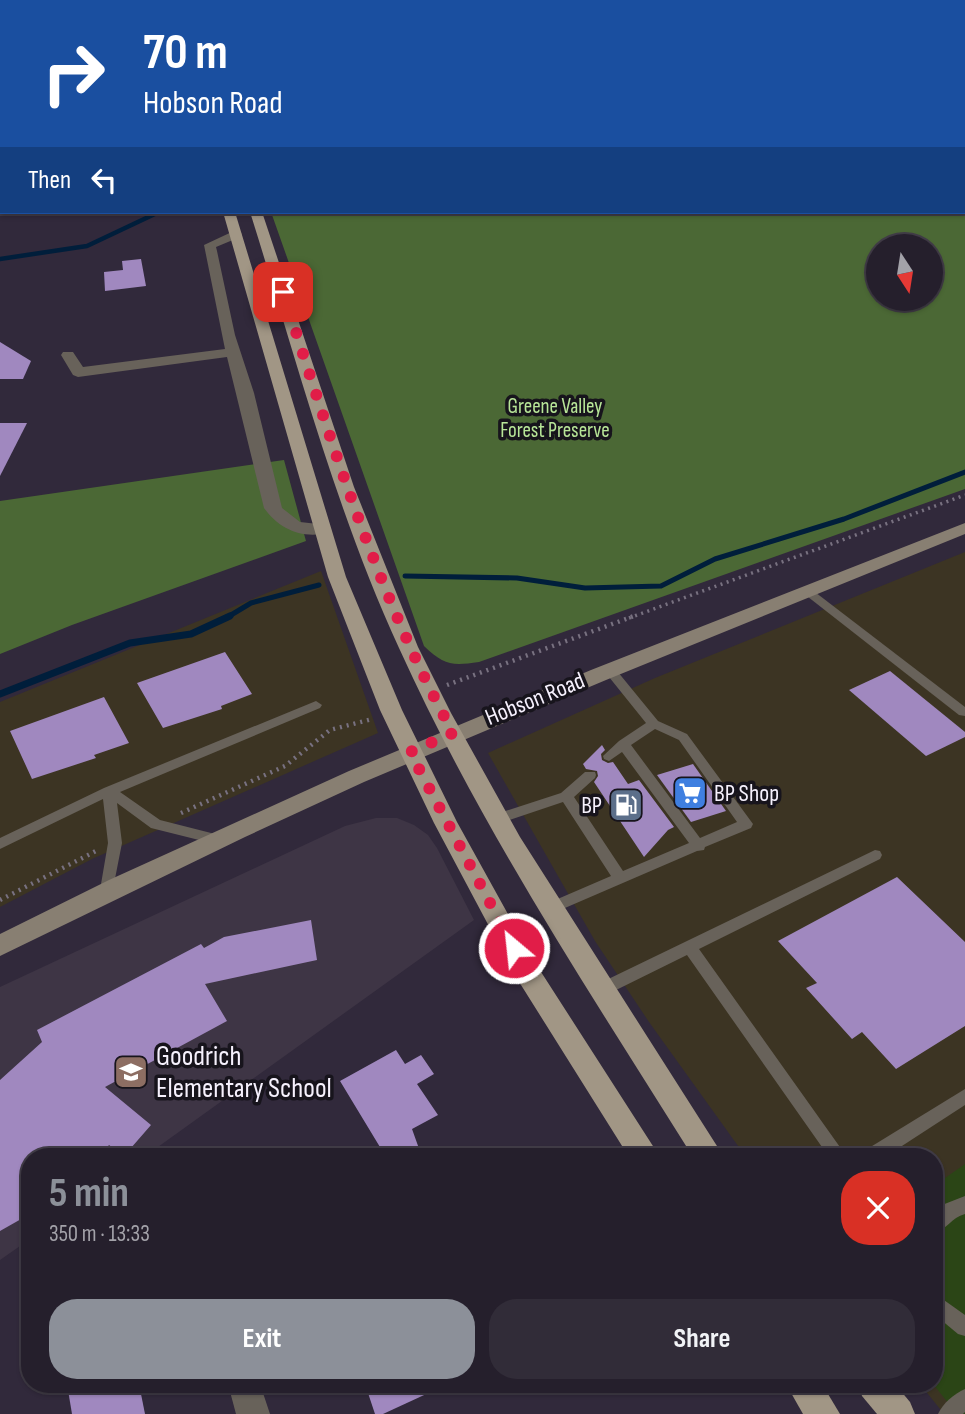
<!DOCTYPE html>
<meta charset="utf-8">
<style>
body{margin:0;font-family:"Sofia Sans Condensed",sans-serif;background:#312c38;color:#f1f3f6;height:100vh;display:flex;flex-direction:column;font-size:26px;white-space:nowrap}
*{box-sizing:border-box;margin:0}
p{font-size:23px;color:#a3a2a9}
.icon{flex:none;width:38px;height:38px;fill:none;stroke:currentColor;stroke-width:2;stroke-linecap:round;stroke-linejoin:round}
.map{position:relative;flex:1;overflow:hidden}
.side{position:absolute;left:21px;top:1148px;width:922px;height:245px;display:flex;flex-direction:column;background:#251f2c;border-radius:28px;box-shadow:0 2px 5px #0004,0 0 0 2px #423d48}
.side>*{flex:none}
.hud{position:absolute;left:0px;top:0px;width:966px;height:214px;box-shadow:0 2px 5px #0004,0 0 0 2px #423d48;background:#1a4fa0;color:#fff;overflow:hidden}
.needle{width:46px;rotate:168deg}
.fabs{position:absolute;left:866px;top:234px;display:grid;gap:14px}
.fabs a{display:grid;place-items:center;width:77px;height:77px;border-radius:50%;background:#251f2c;box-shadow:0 2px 5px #0004,0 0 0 2px #423d48;font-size:35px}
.pin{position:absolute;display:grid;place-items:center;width:60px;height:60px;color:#fff;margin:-30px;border-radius:14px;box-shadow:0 4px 10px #0006}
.me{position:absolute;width:77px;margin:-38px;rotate:332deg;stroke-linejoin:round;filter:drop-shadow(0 0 5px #0008)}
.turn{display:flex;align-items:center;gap:24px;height:147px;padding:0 28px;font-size:32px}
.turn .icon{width:91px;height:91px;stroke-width:2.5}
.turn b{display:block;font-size:49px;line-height:60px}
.then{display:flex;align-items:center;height:66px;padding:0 28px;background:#0003;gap:14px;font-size:26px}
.round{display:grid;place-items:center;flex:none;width:74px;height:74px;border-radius:28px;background:#312c38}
.head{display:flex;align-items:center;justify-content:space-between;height:119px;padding:0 28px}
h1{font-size:42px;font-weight:700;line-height:52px;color:#8c9099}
.cta{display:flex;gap:14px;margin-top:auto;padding:14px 28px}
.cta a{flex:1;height:80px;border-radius:28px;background:#8c9099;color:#fff;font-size:28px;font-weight:700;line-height:80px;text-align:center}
.cta a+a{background:#312c38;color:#f1f3f6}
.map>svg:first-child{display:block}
.commercial{fill:#3c3423}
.education{fill:#3e3545}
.green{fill:#2b4516}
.forest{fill:#4b6835;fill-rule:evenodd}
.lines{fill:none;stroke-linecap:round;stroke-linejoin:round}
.stream-far2{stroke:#001e3b;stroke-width:4.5}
.stream-far1{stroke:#001e3b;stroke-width:5}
.stream{stroke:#001e3b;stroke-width:7}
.building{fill:#a088bf}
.path-far1{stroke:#787180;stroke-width:3.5;stroke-dasharray:2 4.5;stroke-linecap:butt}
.path{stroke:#787180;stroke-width:4.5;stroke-dasharray:2 5;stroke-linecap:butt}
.lane{fill:#68625a;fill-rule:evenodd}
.street{fill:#68625a;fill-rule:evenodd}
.secondary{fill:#887f72;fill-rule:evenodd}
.primary{fill:#a19685;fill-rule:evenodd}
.route{stroke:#e11d48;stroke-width:12;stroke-dasharray:0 21.6}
.labels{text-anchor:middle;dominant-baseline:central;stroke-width:7;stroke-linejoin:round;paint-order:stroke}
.far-park-label{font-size:21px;fill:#b8e698;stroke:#17141c}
.street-label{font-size:24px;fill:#f6f1fd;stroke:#17141c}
.poi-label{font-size:24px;fill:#f6f1fd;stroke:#17141c;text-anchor:start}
.near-poi-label{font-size:28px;fill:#f6f1fd;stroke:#17141c;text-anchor:start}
</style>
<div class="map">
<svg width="965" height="1414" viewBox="0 0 965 1414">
<rect width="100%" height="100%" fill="#31293b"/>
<g class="commercial">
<polygon points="965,552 965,1414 944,1414 920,1384 934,1384 934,1157 746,1157 649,1022 595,941 488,753 655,678"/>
<polygon points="321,571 378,733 92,859 0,907 0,702"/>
</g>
<polygon class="education" points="376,818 397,818 414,825 428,835 437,848 474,920 144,1157 30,1157 30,1239 0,1260 0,987 345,826"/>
<polygon class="green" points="965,1164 965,1414 957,1414 933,1384 935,1185"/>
<g class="forest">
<polygon points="196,0 727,0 732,2 196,2"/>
<path d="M 965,77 L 965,489 L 479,662 C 451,666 444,665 424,646 L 271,212 L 964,212 ZM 878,247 L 931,247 L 931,299 L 878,299 Z"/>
<polygon points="284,460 306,541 72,625 0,654 0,501"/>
</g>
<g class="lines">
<polyline class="stream-far2" points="0,259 87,246 159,212"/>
<g class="stream-far1">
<polyline points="405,576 517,578 585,588 661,586 715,559 844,519 965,472"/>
<polyline points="226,618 251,603 319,585"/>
</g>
<polyline class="stream" points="0,694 130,643 191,634 230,616"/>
</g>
<g class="building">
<polygon points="141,259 146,286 105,291 104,272 123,270 122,261"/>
<polygon points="0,342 31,361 23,379 0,379"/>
<polygon points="0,423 27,423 0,476"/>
<polygon points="225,652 252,694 221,706 222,709 163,728 137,683"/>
<polygon points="890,671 965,732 965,737 926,756 849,690"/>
<polygon points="104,697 129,743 94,755 96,758 32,779 10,731"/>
<polygon points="602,745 605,750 601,754 602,760 608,763 613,762 628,784 639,780 674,827 668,830 644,857 594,782 598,776 597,771 586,769 583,764"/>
<polygon points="693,764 726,811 691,822 657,775"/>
<polygon points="897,877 965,942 965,1026 896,1069 862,1032 852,1039 806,988 817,983 778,941"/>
<polygon points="311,920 317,960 205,984 227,1021 105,1087 151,1125 124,1156 109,1145 99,1157 30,1157 30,1214 0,1231 0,1080 42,1042 37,1030 201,944 204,948 224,937"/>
<polygon points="396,1050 405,1064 421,1055 434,1074 417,1084 438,1115 412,1129 422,1157 386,1157 340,1081"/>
<polygon points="67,1384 139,1384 145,1414 72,1414"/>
<polygon points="365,1384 448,1384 383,1414 375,1414"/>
</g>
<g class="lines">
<polyline class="path-far1" points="629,618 965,495"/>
<g class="path">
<polyline points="447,685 634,616"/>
<polyline points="181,813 285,766 330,730 372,719"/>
<polyline points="0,900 96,851"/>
</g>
<g class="lane">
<polygon points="807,588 811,589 965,707 965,716 959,715 803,593 801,591"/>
<path d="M 609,665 L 613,666 L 658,721 L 687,734 L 753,824 L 751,828 L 705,847 L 704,850 L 697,851 L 551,914 L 546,912 L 544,908 L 546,904 L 611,876 L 563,802 L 498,824 L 493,823 L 491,819 L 493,815 L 561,793 L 585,772 L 595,772 L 596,775 L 595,778 L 574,797 L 623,871 L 689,843 L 622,752 L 609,761 L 604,759 L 603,756 L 619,741 L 646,723 L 605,672 L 603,669 ZM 655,729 L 679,740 L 737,822 L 700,838 L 631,745 Z"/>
<polygon points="316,701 322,705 320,708 120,792 160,820 215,834 220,835 222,839 220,843 215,844 151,828 117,803 122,843 112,894 107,896 102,894 100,890 108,843 103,799 0,849 0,838 104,788"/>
<polygon points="875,850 880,851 882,855 880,859 699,949 847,1157 829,1157 687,955 608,994 603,995 598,994 595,989 598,984"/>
<polygon points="965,1089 965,1105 885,1157 862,1157 864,1151"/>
<path d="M 965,1196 L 965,1214 C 951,1218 947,1229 934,1234 L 934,1212 L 942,1205 Z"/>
<polygon points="934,1293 965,1315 965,1336 958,1334 934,1314"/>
<path d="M 965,1389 L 965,1412 L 963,1414 L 938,1414 C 943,1403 954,1394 965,1389 Z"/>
</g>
<g class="street">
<rect x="0" y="189" width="2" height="8"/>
<path d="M 236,230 L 242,234 L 240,237 L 216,247 L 217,251 L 235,335 L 254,393 L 282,508 L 300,522 L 327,525 L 330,529 L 327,533 C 302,539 279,529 264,508 L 227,357 L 78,377 L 73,375 L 61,355 L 63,352 L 73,352 L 83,367 L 225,349 L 204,245 Z"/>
<polygon points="228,1384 260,1384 270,1414 236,1414"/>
</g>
<polygon class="secondary" points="965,523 965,534 606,680 364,782 245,837 0,956 0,934 109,880 349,771 591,670"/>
<g class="primary">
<rect x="164" y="0" width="8" height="2"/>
<polygon points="182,0 190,0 191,2 183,2"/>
<polygon points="223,212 235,212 346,577 402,710 457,822 534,961 660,1157 629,1157 516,977 434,823 380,710 328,577"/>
<path d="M 250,212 L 262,212 L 354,487 L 418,647 L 451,713 L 520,837 L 724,1157 L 693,1157 C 589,991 480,827 399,648 C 335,509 296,358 250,212 Z"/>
<polygon points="786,1384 822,1384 840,1414 803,1414"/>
<polygon points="858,1384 895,1384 910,1402 915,1414 877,1414 862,1396"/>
</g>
</g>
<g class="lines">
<path class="route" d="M 283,292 C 332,442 377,594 453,733 L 410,752 L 514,948"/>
</g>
<defs>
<g id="supermarket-square" transform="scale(1.75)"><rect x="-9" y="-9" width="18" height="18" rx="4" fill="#3f7fe0" stroke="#17141c"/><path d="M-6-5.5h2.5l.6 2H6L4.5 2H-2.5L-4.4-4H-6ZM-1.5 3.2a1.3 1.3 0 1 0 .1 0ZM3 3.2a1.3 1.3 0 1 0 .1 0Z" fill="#fff"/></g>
<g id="fuel-square" transform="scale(1.75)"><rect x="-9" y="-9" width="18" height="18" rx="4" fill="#5c6f8a" stroke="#17141c"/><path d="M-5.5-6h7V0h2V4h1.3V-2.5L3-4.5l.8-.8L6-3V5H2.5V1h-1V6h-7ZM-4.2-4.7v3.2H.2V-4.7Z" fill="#fff"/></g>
<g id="school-square" transform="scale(1.75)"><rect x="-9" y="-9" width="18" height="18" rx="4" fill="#8d6e63" stroke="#17141c"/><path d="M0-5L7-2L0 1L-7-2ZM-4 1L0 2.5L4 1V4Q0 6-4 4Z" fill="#fff"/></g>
</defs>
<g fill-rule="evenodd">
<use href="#supermarket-square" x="690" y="793"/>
<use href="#fuel-square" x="626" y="805"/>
<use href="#school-square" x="131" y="1072"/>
</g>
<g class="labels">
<g class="far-park-label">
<text x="555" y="406">Greene Valley<tspan x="555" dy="24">Forest Preserve</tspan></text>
</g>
<g class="street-label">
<text transform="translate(535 699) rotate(-22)">Hobson Road</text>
</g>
<g class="poi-label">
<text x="714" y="793">BP Shop</text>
<text x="602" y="805" text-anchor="end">BP</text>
</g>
<g class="near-poi-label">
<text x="156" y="1056">Goodrich<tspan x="156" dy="32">Elementary School</tspan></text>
</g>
</g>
</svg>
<div class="fabs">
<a><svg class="needle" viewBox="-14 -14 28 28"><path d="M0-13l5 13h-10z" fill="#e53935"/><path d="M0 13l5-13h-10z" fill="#a3a2a9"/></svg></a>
</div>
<div class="pin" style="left:283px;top:292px;background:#d93025"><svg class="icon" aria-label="arrive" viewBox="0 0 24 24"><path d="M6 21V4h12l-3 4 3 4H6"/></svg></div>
<svg class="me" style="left:514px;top:948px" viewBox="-20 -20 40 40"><circle r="17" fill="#e11d48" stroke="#fff" stroke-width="3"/><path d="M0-11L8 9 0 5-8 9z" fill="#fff"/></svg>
<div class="hud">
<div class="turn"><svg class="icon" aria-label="right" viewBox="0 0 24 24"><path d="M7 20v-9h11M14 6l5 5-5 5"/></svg><div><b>70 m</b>Hobson Road</div></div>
<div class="then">Then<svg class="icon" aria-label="left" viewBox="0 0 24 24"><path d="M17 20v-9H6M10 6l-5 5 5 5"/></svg></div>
</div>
<section class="side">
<div class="head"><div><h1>5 min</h1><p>350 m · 13:33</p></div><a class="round" style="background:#d93025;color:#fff"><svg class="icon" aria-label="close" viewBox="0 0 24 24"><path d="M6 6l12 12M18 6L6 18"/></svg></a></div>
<div class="cta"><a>Exit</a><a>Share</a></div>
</section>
</div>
